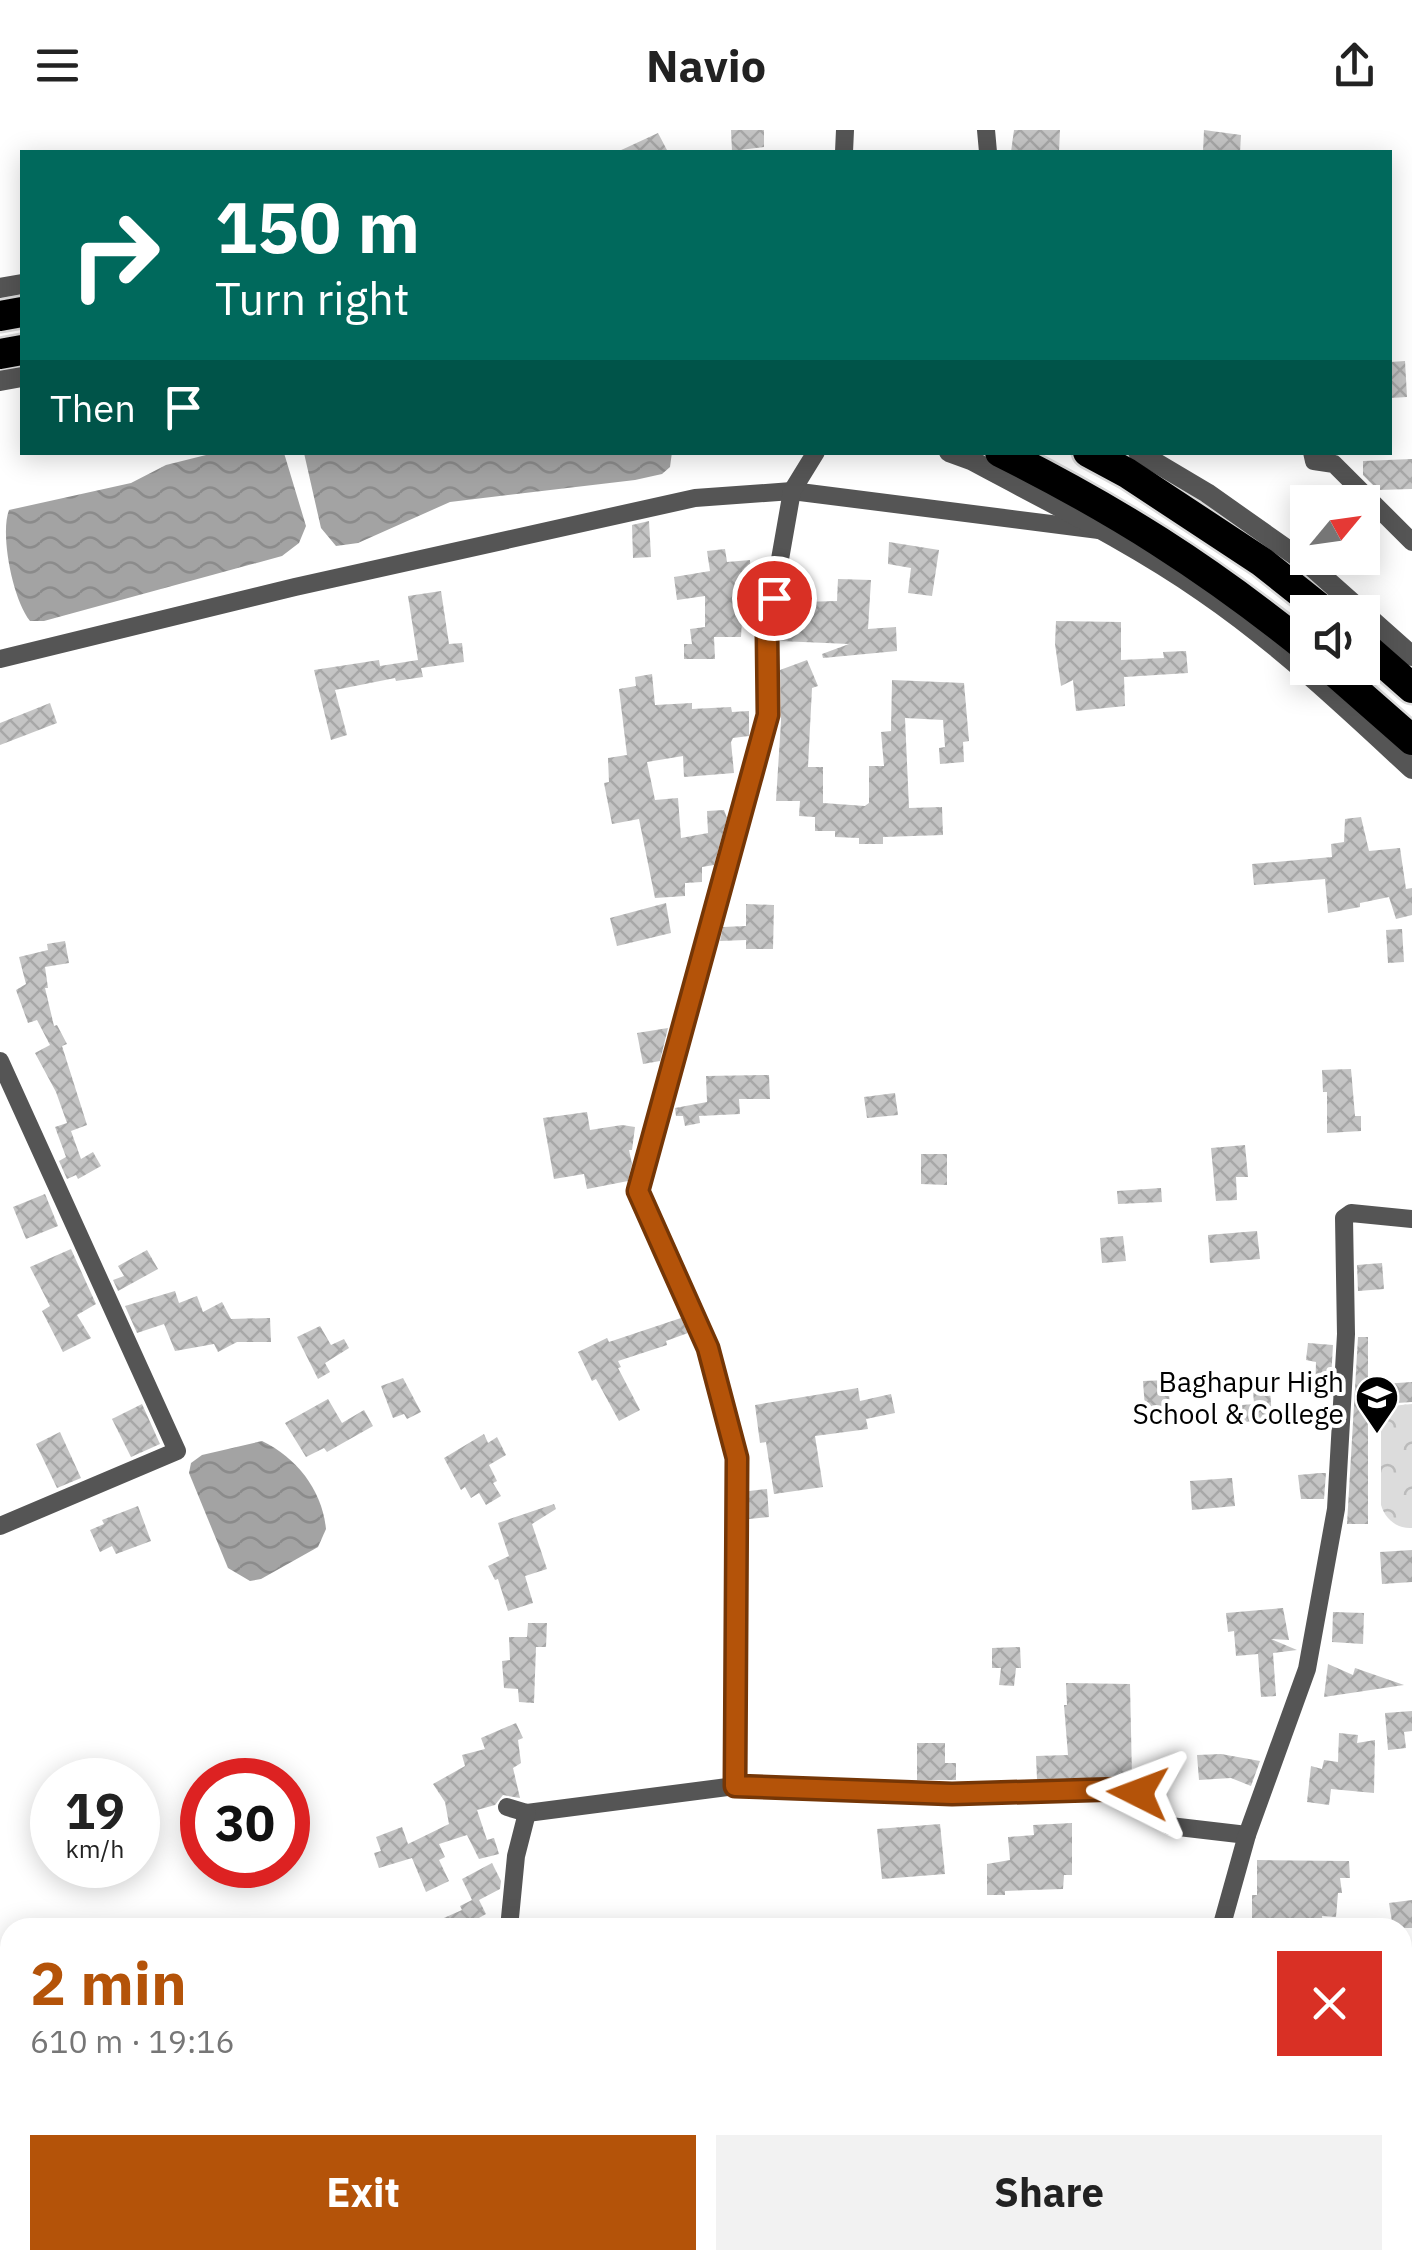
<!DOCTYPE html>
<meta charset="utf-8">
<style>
body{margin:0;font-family:"IBM Plex Sans",sans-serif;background:#f2f2f2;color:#222;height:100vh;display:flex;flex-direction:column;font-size:38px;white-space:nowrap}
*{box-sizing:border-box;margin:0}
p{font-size:32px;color:#767676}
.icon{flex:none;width:55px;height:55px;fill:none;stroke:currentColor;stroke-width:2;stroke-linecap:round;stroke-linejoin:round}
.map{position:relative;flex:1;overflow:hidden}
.sheet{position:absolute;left:0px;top:1788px;width:1412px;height:352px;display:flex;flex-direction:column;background:#fff;border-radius:30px 30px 0 0;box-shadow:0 5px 25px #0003}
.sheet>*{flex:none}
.hud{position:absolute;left:20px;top:20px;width:1372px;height:305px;border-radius:0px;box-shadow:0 5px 25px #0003;background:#00695c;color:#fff;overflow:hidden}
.needle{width:65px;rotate:61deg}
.tools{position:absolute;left:1290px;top:355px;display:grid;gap:20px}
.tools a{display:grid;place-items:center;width:90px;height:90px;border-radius:0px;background:#fff;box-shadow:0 5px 25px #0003;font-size:50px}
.speed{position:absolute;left:30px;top:1628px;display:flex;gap:20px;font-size:50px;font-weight:700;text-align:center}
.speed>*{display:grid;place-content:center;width:130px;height:130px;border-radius:50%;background:#fff;box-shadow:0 5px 25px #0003;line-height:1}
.speed small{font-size:25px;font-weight:400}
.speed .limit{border:15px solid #d22;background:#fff;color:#111}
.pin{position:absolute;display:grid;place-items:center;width:85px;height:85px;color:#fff;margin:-42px;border:5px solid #fff;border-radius:50%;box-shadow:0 2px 10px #0007}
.me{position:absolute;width:110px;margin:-55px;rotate:273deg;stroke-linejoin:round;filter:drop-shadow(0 0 8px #0008)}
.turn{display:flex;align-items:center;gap:35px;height:210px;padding:0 30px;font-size:45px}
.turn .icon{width:130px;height:130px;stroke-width:2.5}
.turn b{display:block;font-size:70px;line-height:85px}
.then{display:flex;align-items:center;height:95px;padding:0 30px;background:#0003;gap:20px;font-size:38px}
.round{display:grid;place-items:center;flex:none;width:105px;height:105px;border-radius:0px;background:#f2f2f2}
.head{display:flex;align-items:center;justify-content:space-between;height:170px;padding:0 30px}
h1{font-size:60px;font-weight:700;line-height:75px;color:#b45309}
.button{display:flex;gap:20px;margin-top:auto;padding:20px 30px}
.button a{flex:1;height:115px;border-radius:0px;background:#b45309;color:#fff;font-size:40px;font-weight:700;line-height:115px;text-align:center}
.button a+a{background:#f2f2f2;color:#222}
header{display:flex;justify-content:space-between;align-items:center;height:130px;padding:0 30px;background:#fff;font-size:45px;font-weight:700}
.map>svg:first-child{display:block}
.park{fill:url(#park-crowns)}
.water{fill:url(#water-waves)}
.building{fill:url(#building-cross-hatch)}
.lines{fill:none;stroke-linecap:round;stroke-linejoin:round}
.motorway-casing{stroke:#dbdbdb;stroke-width:35}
.minor{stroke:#555;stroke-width:18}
.tertiary{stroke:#555;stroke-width:20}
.motorway{stroke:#000;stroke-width:30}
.route-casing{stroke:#753606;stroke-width:25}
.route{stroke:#b45309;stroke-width:18}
.labels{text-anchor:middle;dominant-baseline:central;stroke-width:8;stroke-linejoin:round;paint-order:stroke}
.poi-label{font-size:28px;fill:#000;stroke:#fff;text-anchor:end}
</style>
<header><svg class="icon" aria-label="menu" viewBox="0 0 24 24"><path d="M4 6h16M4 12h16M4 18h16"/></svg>Navio<svg class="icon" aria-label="share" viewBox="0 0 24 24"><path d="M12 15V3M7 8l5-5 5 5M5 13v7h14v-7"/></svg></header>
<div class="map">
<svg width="1412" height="2138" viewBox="0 0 1412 2138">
<defs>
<pattern id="park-crowns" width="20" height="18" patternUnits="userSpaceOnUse" patternTransform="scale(2.5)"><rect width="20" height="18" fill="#dcdcdc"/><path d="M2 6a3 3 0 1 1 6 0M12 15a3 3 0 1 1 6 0" fill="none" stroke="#bbb"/></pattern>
<pattern id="water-waves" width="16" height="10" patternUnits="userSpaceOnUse" patternTransform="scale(2.5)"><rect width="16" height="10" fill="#a3a3a3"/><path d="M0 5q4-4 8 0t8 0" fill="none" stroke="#8b8b8b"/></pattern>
<pattern id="building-cross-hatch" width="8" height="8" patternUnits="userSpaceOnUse" patternTransform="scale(2.5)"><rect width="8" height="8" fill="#c4c4c4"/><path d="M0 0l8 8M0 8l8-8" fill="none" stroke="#a7a7a7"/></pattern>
</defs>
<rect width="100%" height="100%" fill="#fff"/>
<path class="park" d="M 1412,1274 L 1412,1398 C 1397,1399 1385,1389 1381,1375 L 1381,1291 C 1384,1276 1398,1275 1412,1274 Z"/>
<g class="water">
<polygon points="672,322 670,337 662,344 635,350 450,372 358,413 336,416 321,398 304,323"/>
<path d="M 284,323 L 306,396 L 299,413 L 282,426 L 44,491 L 30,491 C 12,468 0,403 9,380 L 131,353 L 166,335 L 214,323 Z"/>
<path d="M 262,1311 C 297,1328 322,1360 326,1399 L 318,1417 L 261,1449 L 250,1451 L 228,1438 L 189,1343 L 191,1333 L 202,1325 Z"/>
</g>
<g class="building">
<polygon points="731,0 764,0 764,17 732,21"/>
<polygon points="1014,0 1060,0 1059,22 1011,22"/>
<polygon points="1204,0 1241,5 1240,22 1203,22"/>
<polygon points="658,3 668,22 617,22"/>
<polygon points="1405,231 1407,267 1390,268 1390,232"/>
<polygon points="1412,329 1412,359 1378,360 1363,345 1363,331"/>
<polygon points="649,391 651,427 633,428 632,395"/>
<polygon points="889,412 939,420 932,466 908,463 911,438 888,434"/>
<polygon points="725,419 727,432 750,430 751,450 748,450 738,488 742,488 741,507 714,507 715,529 684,529 684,514 692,514 690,499 705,497 705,466 677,470 674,447 710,441 707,421"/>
<polygon points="838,449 871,450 868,499 896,497 897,521 823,528 822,524 849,514 780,511 782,492 801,493 801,472 837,471"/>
<polygon points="441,461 449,514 462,513 464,532 421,538 423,547 396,551 395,548 335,560 347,605 331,610 314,540 379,530 380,536 418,530 408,466"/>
<polygon points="1056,491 1121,492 1121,530 1164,528 1163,522 1186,521 1188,543 1124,547 1125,576 1076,581 1073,550 1061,556 1055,514"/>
<polygon points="807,530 818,556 812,558 808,637 823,637 823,673 865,676 869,673 869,636 884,636 881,602 891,601 892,550 964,553 969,611 963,612 964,632 940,634 939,618 945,617 943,590 905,588 909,678 942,677 943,705 883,707 883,714 859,714 859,708 835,707 835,701 815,701 815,687 799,686 800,671 776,671 781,591 780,540"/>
<polygon points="652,544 655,575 692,573 692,579 731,577 732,582 749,581 749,606 733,608 731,612 734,643 684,647 683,626 647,632 655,670 678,668 681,708 708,703 707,681 724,680 727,688 714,735 702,737 702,752 685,753 685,766 655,768 639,689 612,694 604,653 609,652 608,628 627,625 619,559 636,556 635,547"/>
<polygon points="50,573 57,593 0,615 0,593"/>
<polygon points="1361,687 1369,721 1400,718 1406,759 1412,758 1412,785 1396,789 1389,767 1360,773 1360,777 1328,783 1325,749 1254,755 1252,734 1332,727 1331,714 1344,712 1345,689"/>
<polygon points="666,773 671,803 617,816 610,788"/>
<polygon points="746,774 774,775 773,819 746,819 746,810 720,811 723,797 746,796"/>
<polygon points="1402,799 1404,832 1388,833 1386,800"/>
<polygon points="65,811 69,833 45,837 48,858 45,858 54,896 57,895 67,914 62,916 87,995 71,1001 81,1029 93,1022 101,1036 78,1049 76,1045 67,1049 59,1031 66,1027 55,997 67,993 56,962 35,923 50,915 37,890 28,893 16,860 26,854 19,827 48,820 47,814"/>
<polygon points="668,898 660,931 643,934 637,903"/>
<polygon points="1351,939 1355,986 1361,986 1361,1001 1327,1003 1327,962 1323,962 1322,940"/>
<polygon points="769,945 770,969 739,969 740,984 699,986 700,993 685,996 683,986 676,986 675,978 707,972 706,946"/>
<polygon points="895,963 898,985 867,988 864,967"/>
<polygon points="587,982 590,1000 622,995 635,997 632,1020 629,1020 632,1034 628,1051 587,1059 584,1044 554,1049 543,988"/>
<polygon points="1245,1015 1248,1047 1236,1047 1237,1070 1216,1071 1211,1018"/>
<polygon points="921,1024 947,1024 947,1055 921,1054"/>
<polygon points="1161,1058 1162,1072 1118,1074 1117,1061"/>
<polygon points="45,1064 58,1096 26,1109 13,1077"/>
<polygon points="1257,1101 1260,1129 1210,1133 1208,1105"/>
<polygon points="1123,1106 1126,1131 1102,1133 1100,1108"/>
<polygon points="71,1119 96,1174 77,1185 91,1208 63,1222 42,1181 50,1176 30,1137"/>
<polygon points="147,1120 158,1139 118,1161 113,1150 124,1146 118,1136"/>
<polygon points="1382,1133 1384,1159 1358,1161 1357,1135"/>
<polygon points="175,1161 179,1173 197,1166 203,1182 222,1172 231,1189 270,1188 271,1212 237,1212 218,1222 214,1214 175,1221 164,1194 137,1203 125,1176"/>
<polygon points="681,1188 688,1203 666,1211 667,1215 618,1231 621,1237 618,1238 640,1280 619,1291 596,1249 592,1251 578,1222 607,1208 609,1212"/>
<polygon points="320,1196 331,1215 344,1209 349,1218 325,1233 330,1242 318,1249 297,1207"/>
<polygon points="1358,1207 1368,1207 1368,1255 1412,1252 1412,1272 1368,1275 1368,1394 1347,1394"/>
<polygon points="1308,1213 1333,1215 1330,1266 1315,1265 1316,1232 1306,1230"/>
<polygon points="403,1248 421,1282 407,1289 404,1284 393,1288 381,1256"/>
<polygon points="1168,1250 1170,1276 1145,1278 1143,1251"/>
<polygon points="858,1258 860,1271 891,1264 895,1283 866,1289 868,1299 815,1306 823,1357 774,1364 766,1312 760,1313 755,1275"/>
<polygon points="1270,1259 1272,1289 1244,1292 1242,1275 1254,1274 1253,1260"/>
<polygon points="328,1269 342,1293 364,1280 373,1296 327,1322 324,1318 306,1327 285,1293"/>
<polygon points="142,1274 160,1314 131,1327 112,1289"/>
<polygon points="60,1302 81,1348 57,1358 36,1314"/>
<polygon points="484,1304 488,1313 497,1307 506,1325 489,1335 497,1351 493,1353 501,1366 486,1375 479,1363 471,1368 465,1357 461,1360 444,1328"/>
<polygon points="1320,1343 1326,1343 1324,1369 1301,1369 1298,1345"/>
<polygon points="1232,1348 1235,1376 1192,1380 1190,1351"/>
<polygon points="767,1359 769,1387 749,1389 749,1361"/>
<polygon points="554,1374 556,1379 532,1394 547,1439 525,1446 533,1473 508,1481 498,1449 495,1450 488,1436 509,1426 498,1393"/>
<polygon points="138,1376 151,1411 116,1424 112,1416 100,1422 90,1400 104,1394 102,1390"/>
<polygon points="1412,1420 1412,1452 1382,1454 1380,1422"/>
<polygon points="1283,1478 1289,1510 1271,1509 1297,1520 1273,1523 1276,1566 1261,1567 1258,1524 1236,1526 1234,1501 1228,1502 1226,1483"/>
<polygon points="1333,1482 1364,1483 1363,1514 1332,1512"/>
<polygon points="528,1493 547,1493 546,1517 536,1517 534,1573 519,1572 518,1559 504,1558 502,1531 510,1530 509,1507 527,1507"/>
<polygon points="1020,1517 1021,1538 1016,1538 1014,1556 999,1555 1001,1538 992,1538 992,1518"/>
<polygon points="1328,1534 1353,1545 1355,1538 1404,1555 1324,1567"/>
<polygon points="1066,1553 1130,1554 1132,1648 1037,1649 1036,1626 1068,1625 1064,1575 1067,1575"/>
<polygon points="1412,1581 1412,1601 1404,1602 1406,1618 1388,1620 1385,1583"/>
<polygon points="516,1593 523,1608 518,1610 521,1633 513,1638 520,1668 503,1665 495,1675 477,1680 487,1710 494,1708 499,1724 479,1729 467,1705 439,1714 445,1727 439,1730 449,1751 426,1762 412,1728 379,1738 374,1723 381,1721 376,1707 402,1697 408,1714 449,1694 445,1672 433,1654 465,1636 462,1625 485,1619 481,1608"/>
<polygon points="1339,1603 1358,1605 1357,1613 1375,1610 1374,1663 1331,1659 1329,1675 1307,1672 1311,1636 1322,1639 1324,1630 1338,1632"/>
<polygon points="917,1613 945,1613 945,1633 956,1633 956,1650 917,1650"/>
<polygon points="1221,1624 1260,1631 1251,1656 1231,1648 1199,1650 1197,1625"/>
<polygon points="1072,1693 1072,1745 1064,1745 1063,1759 1005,1761 1005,1765 987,1765 987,1734 1010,1730 1008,1707 1034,1705 1033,1695"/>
<polygon points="940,1694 945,1744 882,1749 877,1699"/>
<polygon points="1257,1730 1349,1731 1350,1748 1340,1748 1342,1763 1338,1763 1336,1787 1322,1786 1323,1798 1252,1798 1252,1765 1257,1765"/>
<polygon points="492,1733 501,1751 500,1759 479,1770 486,1784 461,1798 421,1798 462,1780 460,1776 472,1770 462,1749"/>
<polygon points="1412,1770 1412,1798 1393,1798 1389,1773"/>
</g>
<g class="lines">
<g class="motorway-casing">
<g id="motorway">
<polyline points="0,186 22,182"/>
<polyline points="0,224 22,220"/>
<path d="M 1000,322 C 1116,380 1206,437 1308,519"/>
<polyline points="1088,322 1127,343 1262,432 1325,482"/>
<polyline points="1362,514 1412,558"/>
<polyline points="1330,538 1412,610"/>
</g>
</g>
<g class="minor">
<polyline points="986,0 988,22"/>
<polyline points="844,22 845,0"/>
<polyline points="1312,322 1314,331 1334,334 1412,412"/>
<polyline points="0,529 295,457 695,368 792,361 1099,400"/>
<polyline points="0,931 177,1321 0,1396"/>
<polyline points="735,1656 737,1328 708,1217 638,1061 768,585 767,503 792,361 816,322"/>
<polyline points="507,1677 527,1683 735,1656 952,1664 1124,1659 1138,1663 1170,1696 1247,1705"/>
<polyline points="509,1798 516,1726 527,1683"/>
<polyline points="1221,1798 1247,1705 1307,1539 1336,1379 1346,1204 1344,1088 1351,1083 1412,1089"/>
<polyline points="1402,1961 1412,1963"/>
<polyline points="471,2138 473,2130"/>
<polyline points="1148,2138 1150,2130"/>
</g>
<g class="tertiary">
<polyline points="0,158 22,154"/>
<polyline points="0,251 22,247"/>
<path d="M 949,322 L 971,330 C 1049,372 1131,412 1203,462 C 1279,514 1345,577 1412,639"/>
<polyline points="1138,322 1207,363 1312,437 1412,526"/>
</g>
<use href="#motorway" class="motorway"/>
</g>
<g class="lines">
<g class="route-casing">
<polyline id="route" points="774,468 767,503 768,585 638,1061 708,1218 737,1328 735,1656 952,1664 1124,1659 1138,1663"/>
</g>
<use href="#route" class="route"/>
</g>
<defs>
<g id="school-pin" transform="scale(2.25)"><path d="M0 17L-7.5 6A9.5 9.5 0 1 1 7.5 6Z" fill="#000" stroke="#fff"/><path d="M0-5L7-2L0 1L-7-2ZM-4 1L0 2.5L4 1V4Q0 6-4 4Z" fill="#fff"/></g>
</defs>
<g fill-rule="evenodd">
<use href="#school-pin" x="1377" y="1267"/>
</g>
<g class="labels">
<g class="poi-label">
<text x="1344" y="1251">Baghapur High<tspan x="1344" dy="32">School &amp; College</tspan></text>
</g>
</g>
</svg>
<div class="tools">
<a><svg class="needle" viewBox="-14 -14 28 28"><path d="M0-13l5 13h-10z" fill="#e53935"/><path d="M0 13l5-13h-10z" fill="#767676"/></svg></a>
<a><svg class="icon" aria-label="sound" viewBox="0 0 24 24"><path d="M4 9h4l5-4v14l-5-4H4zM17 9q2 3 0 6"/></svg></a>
</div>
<div class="speed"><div>19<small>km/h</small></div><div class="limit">30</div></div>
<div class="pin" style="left:774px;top:468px;background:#d93025"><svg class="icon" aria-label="arrive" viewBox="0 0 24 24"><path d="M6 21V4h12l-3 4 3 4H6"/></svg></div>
<svg class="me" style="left:1138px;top:1663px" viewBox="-20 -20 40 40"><path d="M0-17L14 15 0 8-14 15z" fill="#b45309" stroke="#fff" stroke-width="4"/></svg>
<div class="hud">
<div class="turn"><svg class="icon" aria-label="right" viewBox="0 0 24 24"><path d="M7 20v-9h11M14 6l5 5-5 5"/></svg><div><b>150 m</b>Turn right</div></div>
<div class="then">Then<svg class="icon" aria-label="arrive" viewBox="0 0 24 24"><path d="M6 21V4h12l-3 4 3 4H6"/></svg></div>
</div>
<section class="sheet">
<div class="head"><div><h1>2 min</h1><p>610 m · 19:16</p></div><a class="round" style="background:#d93025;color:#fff"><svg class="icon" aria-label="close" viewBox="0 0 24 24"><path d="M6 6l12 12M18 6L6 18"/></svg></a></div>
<div class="button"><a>Exit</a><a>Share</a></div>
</section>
</div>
